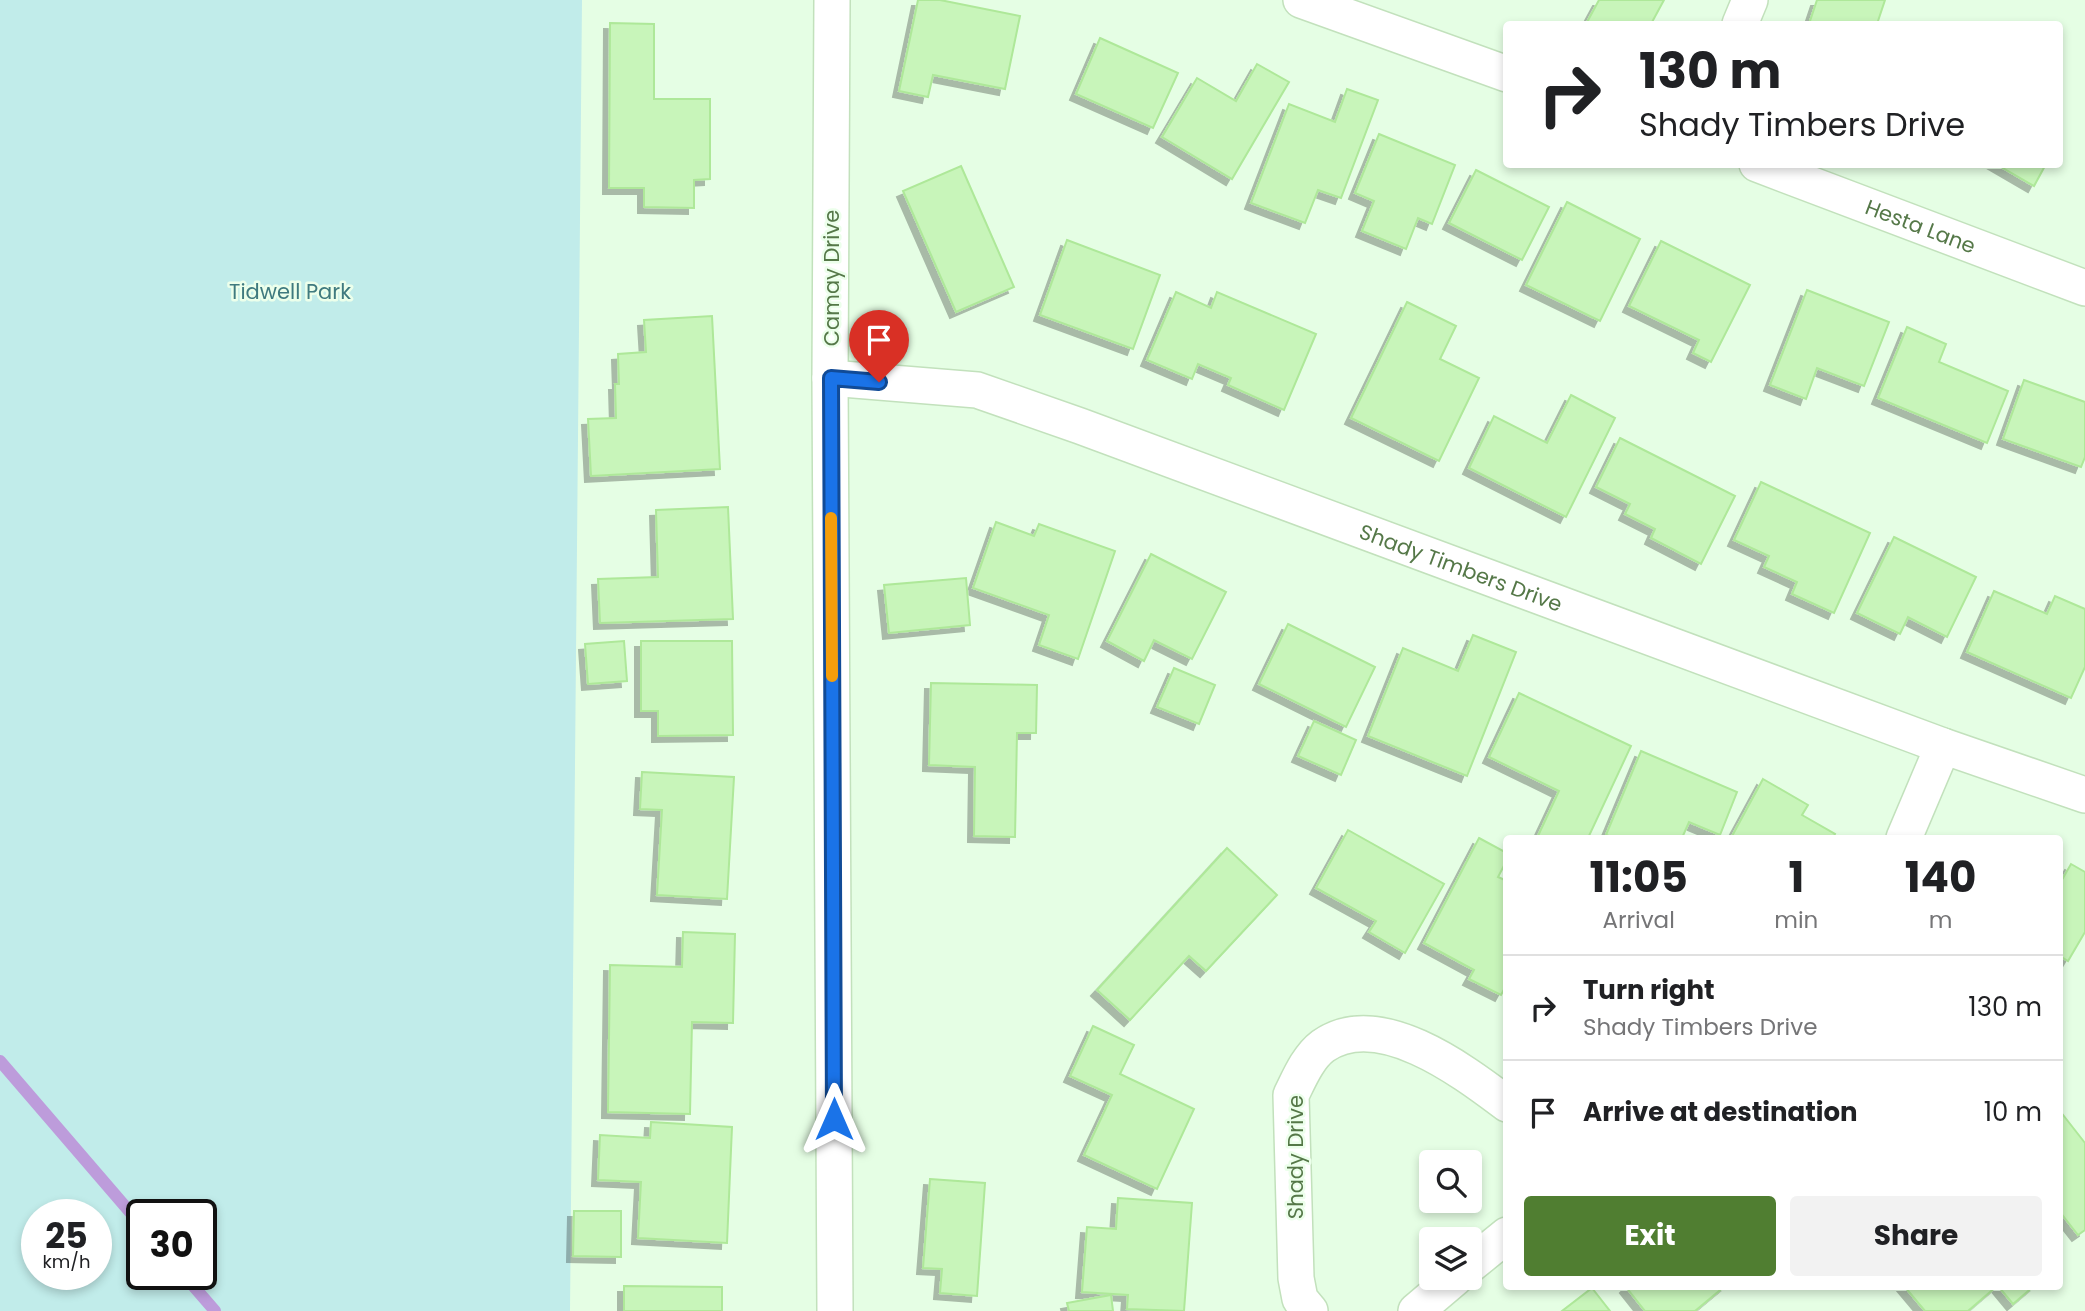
<!DOCTYPE html>
<style>
body{margin:0;font-family:Poppins,sans-serif;background:#f2f2f2;color:#202124;height:100vh;display:flex;flex-direction:column;font-size:26px;white-space:nowrap}
*{box-sizing:border-box;margin:0}
p{font-size:23px;color:#757577}
.icon{flex:none;width:38px;height:38px;fill:none;stroke:currentColor;stroke-width:2;stroke-linecap:round;stroke-linejoin:round}
.map{position:relative;flex:1;overflow:hidden}
.panel{position:absolute;left:1503px;top:835px;width:560px;height:455px;display:flex;flex-direction:column;background:#fff;border-radius:7px;box-shadow:0 4px 10px #0003}
.panel>*{flex:none}
.top-card{position:absolute;left:1503px;top:21px;width:560px;height:147px;border-radius:7px;box-shadow:0 4px 10px #0003;background:#fff;color:#202124;overflow:hidden}
.controls{position:absolute;left:1419px;top:1150px;display:grid;gap:14px}
.controls a{display:grid;place-items:center;width:63px;height:63px;border-radius:7px;background:#fff;box-shadow:0 4px 10px #0003;font-size:35px}
.speed{position:absolute;left:21px;top:1199px;display:flex;gap:14px;font-size:35px;font-weight:700;text-align:center}
.speed>*{display:grid;place-content:center;width:91px;height:91px;border-radius:50%;background:#fff;box-shadow:0 4px 10px #0003;line-height:1}
.speed small{font-size:18px;font-weight:400}
.speed .limit{border:4px solid #111;border-radius:10px;background:#fff;color:#111}
.pin{position:absolute;display:grid;place-items:center;width:60px;height:60px;color:#fff;margin:-72px -30px;border-radius:50% 50% 50% 0;rotate:-45deg;box-shadow:0 0 7px #0007}
.pin .icon{rotate:45deg}
.me{position:absolute;width:77px;margin:-38px;rotate:0deg;stroke-linejoin:round;filter:drop-shadow(0 0 5px #0008)}
.turn{display:flex;align-items:center;gap:24px;height:147px;padding:0 21px;font-size:32px}
.turn .icon{width:91px;height:91px;stroke-width:2.5}
.turn b{display:block;font-size:49px;line-height:60px}
.eta{display:flex;justify-content:space-evenly;align-items:center;height:119px;text-align:center}
.eta b{font-size:42px;font-weight:700;line-height:49px}
.cta{display:flex;gap:14px;margin-top:auto;padding:14px 21px}
.cta a{flex:1;height:80px;border-radius:7px;background:#507e31;color:#fff;font-size:28px;font-weight:700;line-height:80px;text-align:center}
.cta a+a{background:#f2f2f2;color:#202124}
ul{padding:0;list-style:none}
li{display:flex;align-items:center;gap:21px;height:105px;padding:0 21px;border-top:2px solid #e0e0e0}
li div{flex:1}
li b{display:block;font-size:26px}
li em{font-style:normal}
.map>svg:first-child{display:block}
.green{fill:#c1ecea;fill-rule:evenodd}
.lines{fill:none;stroke-linecap:round;stroke-linejoin:round}
.stream{stroke:#bd9cdb;stroke-width:12}
.building{fill:#c8f5ba;stroke:#aee899;stroke-width:2;filter:url(#shadow)}
.minor-casing{stroke:#c2e1bc;stroke-width:38}
.minor{stroke:#fff;stroke-width:35}
.route-casing{stroke:#114b97;stroke-width:18}
.route{stroke:#1a73e8;stroke-width:12}
.slow{stroke:#f59e0b;stroke-width:12}
.labels{text-anchor:middle;dominant-baseline:central;stroke-width:5;stroke-linejoin:round;paint-order:stroke}
.street-label{font-size:21px;fill:#557848;stroke:#ecffeb}
.park-label{font-size:21px;fill:#3f7a7f;stroke:#ecffeb}
</style>
<div class="map">
<svg width="2085" height="1311" viewBox="0 0 2085 1311">
<defs>
<filter id="shadow"><feDropShadow dx="-6" dy="6" stdDeviation="0" flood-color="#0004"/></filter>
</defs>
<rect width="100%" height="100%" fill="#e5fee4"/>
<path class="green" d="M 0,0 L 582,0 L 570,1311 L 0,1311 ZM 37,1214 L 96,1214 L 96,1274 L 37,1274 ZM 142,1214 L 201,1214 L 201,1274 L 142,1274 Z"/>
<g class="lines">
<g class="stream">
<polyline points="0,1061 142,1226"/>
<polyline points="183,1274 215,1311"/>
</g>
</g>
<g class="building">
<polygon points="918,0 940,0 1020,16 1005,89 933,75 928,97 899,91"/>
<polygon points="1599,0 1664,0 1651,24 1586,24"/>
<polygon points="1817,0 1885,0 1877,24 1809,24"/>
<polygon points="610,23 654,24 654,99 710,99 710,179 694,180 694,208 644,207 644,188 609,188"/>
<polygon points="1100,38 1178,73 1153,128 1076,94"/>
<polygon points="1257,64 1289,82 1232,179 1162,137 1197,78 1236,101"/>
<polygon points="1347,89 1378,100 1341,198 1318,190 1305,223 1251,203 1289,104 1335,122"/>
<polygon points="1379,134 1455,165 1432,224 1418,218 1406,249 1362,231 1374,201 1355,193"/>
<polygon points="1996,164 2046,164 2034,186"/>
<polygon points="961,166 1014,287 956,312 903,191"/>
<polygon points="1476,170 1549,207 1522,260 1449,223"/>
<polygon points="1567,202 1640,239 1600,321 1526,285"/>
<polygon points="1067,240 1160,275 1133,349 1040,315"/>
<polygon points="1661,241 1750,285 1711,362 1693,353 1699,340 1629,306"/>
<polygon points="1807,290 1889,322 1864,386 1817,368 1806,399 1770,385"/>
<polygon points="1176,292 1211,308 1217,292 1316,334 1284,410 1228,385 1231,378 1198,364 1192,379 1147,360"/>
<polygon points="1407,302 1456,326 1440,359 1479,378 1439,461 1351,418"/>
<polygon points="712,316 720,469 591,476 588,419 616,418 615,384 619,384 618,354 646,352 644,320"/>
<polygon points="1907,327 1946,344 1939,362 2008,391 1987,443 1878,398"/>
<polygon points="2024,380 2085,402 2085,457 2081,467 2003,439"/>
<polygon points="1571,395 1615,418 1566,517 1469,468 1494,416 1547,443"/>
<polygon points="1620,438 1735,496 1701,564 1651,538 1655,529 1625,514 1630,504 1596,487"/>
<polygon points="1761,482 1870,533 1834,613 1792,594 1797,582 1764,567 1769,556 1734,540"/>
<polygon points="728,507 733,619 600,623 598,579 658,577 656,510"/>
<polygon points="996,522 1034,536 1039,524 1115,551 1078,659 1039,645 1049,615 973,588"/>
<polygon points="1894,537 1976,577 1947,637 1908,617 1900,634 1857,613"/>
<polygon points="1151,554 1226,592 1192,659 1154,640 1144,661 1107,641"/>
<polygon points="966,578 970,625 889,633 884,585"/>
<polygon points="1994,591 2047,614 2055,596 2085,609 2085,667 2071,698 1967,652"/>
<polygon points="1288,624 1375,667 1346,727 1259,684"/>
<polygon points="1473,635 1516,652 1467,776 1368,736 1403,648 1458,671"/>
<polygon points="624,641 627,681 588,684 585,644"/>
<polygon points="641,641 732,641 733,735 658,736 658,711 641,711"/>
<polygon points="1174,668 1215,685 1199,724 1157,707"/>
<polygon points="931,683 1037,685 1036,733 1017,733 1015,837 974,836 975,767 929,765"/>
<polygon points="1519,693 1631,746 1588,838 1537,838 1559,791 1489,757"/>
<polygon points="1314,721 1356,740 1341,775 1298,756"/>
<polygon points="1641,751 1737,792 1720,835 1689,822 1682,838 1615,838 1606,835"/>
<polygon points="642,772 734,777 727,899 657,895 662,810 640,809"/>
<polygon points="1763,779 1808,805 1802,815 1835,834 1833,838 1731,838"/>
<polygon points="1348,830 1444,884 1405,953 1369,932 1376,921 1316,888"/>
<polygon points="1479,838 1507,853 1507,860 1498,877 1507,881 1507,984 1501,995 1469,979 1474,970 1424,943"/>
<polygon points="1227,848 1277,895 1206,971 1189,956 1130,1020 1097,990"/>
<polygon points="2071,864 2085,872 2085,932 2068,961 2060,956 2060,876 2063,878"/>
<polygon points="683,932 735,934 733,1023 692,1022 690,1114 608,1112 610,965 682,967"/>
<polygon points="1093,1026 1134,1045 1120,1074 1194,1109 1157,1189 1084,1155 1112,1095 1070,1076"/>
<polygon points="2060,1111 2085,1143 2085,1230 2078,1235 2060,1212"/>
<polygon points="651,1122 732,1127 727,1243 638,1238 641,1182 598,1180 600,1135 650,1138"/>
<polygon points="930,1179 985,1183 977,1296 940,1293 942,1269 923,1268"/>
<polygon points="1118,1198 1192,1203 1184,1311 1127,1309 1128,1295 1082,1292 1087,1227 1116,1229"/>
<polygon points="574,1211 621,1211 621,1257 573,1256"/>
<polygon points="624,1286 722,1287 722,1311 624,1311"/>
<polygon points="1627,1286 1725,1286 1695,1311 1645,1311 1626,1287"/>
<polygon points="1904,1286 1997,1286 1968,1311 1925,1311"/>
<polygon points="1998,1286 2034,1286 2013,1304"/>
<polygon points="1592,1288 1610,1311 1562,1311"/>
<polygon points="1111,1295 1113,1311 1069,1311 1067,1303"/>
</g>
<g class="lines">
<g class="minor-casing">
<g id="minor">
<polyline points="832,0 830,378 835,1311"/>
<polyline points="1301,0 1507,74"/>
<polyline points="1740,24 1750,0"/>
<path id="s1" d="M 1757,164 L 2085,288"/>
<path id="s2" d="M 830,378 L 977,390 L 1080,426 L 1943,746 L 2085,795"/>
<polyline points="1904,838 1943,746"/>
<polyline points="1470,1265 1507,1235"/>
<path d="M 1310,1311 L 1300,1299 L 1296,1278 L 1291,1095 C 1299,1079 1308,1057 1323,1046 C 1379,1007 1463,1071 1507,1104"/>
<polyline points="1416,1311 1455,1278"/>
</g>
</g>
<use href="#minor" class="minor"/>
</g>
<g class="lines">
<g class="route-casing">
<polyline id="route" points="834,1119 831,378 879,382"/>
</g>
<use href="#route" class="route"/>
<polyline class="slow" points="831,518 832,676"/>
</g>
<g class="labels">
<g class="street-label">
<text stroke="none"><textPath href="#s1" startOffset="175">Hesta Lane</textPath></text>
<text transform="translate(831 278) rotate(-90)">Camay Drive</text>
<text stroke="none"><textPath href="#s2" startOffset="663">Shady Timbers Drive</textPath></text>
<text transform="translate(1295 1157) rotate(-90)">Shady Drive</text>
</g>
<g class="park-label">
<text x="290" y="291">Tidwell Park</text>
</g>
</g>
</svg>
<div class="controls">
<a><svg class="icon" aria-label="search" viewBox="0 0 24 24"><circle cx="10" cy="10" r="6"/><path d="M15 15l6 6"/></svg></a>
<a><svg class="icon" aria-label="layers" viewBox="0 0 24 24"><path d="M12 4l9 5-9 5-9-5zM3 14l9 5 9-5"/></svg></a>
</div>
<div class="speed"><div>25<small>km/h</small></div><div class="limit">30</div></div>
<div class="pin" style="left:879px;top:382px;background:#d93025"><svg class="icon" aria-label="arrive" viewBox="0 0 24 24"><path d="M6 21V4h12l-3 4 3 4H6"/></svg></div>
<svg class="me" style="left:834px;top:1119px" viewBox="-20 -20 40 40"><path d="M0-17L14 15 0 8-14 15z" fill="#1a73e8" stroke="#fff" stroke-width="4"/></svg>
<div class="top-card">
<div class="turn"><svg class="icon" aria-label="right" viewBox="0 0 24 24"><path d="M7 20v-9h11M14 6l5 5-5 5"/></svg><div><b>130 m</b>Shady Timbers Drive</div></div>
</div>
<section class="panel">
<div class="eta">
<div><b>11:05</b><p>Arrival</p></div>
<div><b>1</b><p>min</p></div>
<div><b>140</b><p>m</p></div>
</div>
<ul>
<li><svg class="icon" aria-label="right" viewBox="0 0 24 24"><path d="M7 20v-9h11M14 6l5 5-5 5"/></svg><div><b>Turn right</b><p>Shady Timbers Drive</p></div><em>130 m</em></li>
<li><svg class="icon" aria-label="arrive" viewBox="0 0 24 24"><path d="M6 21V4h12l-3 4 3 4H6"/></svg><div><b>Arrive at destination</b></div><em>10 m</em></li>
</ul>
<div class="cta"><a>Exit</a><a>Share</a></div>
</section>
</div>
